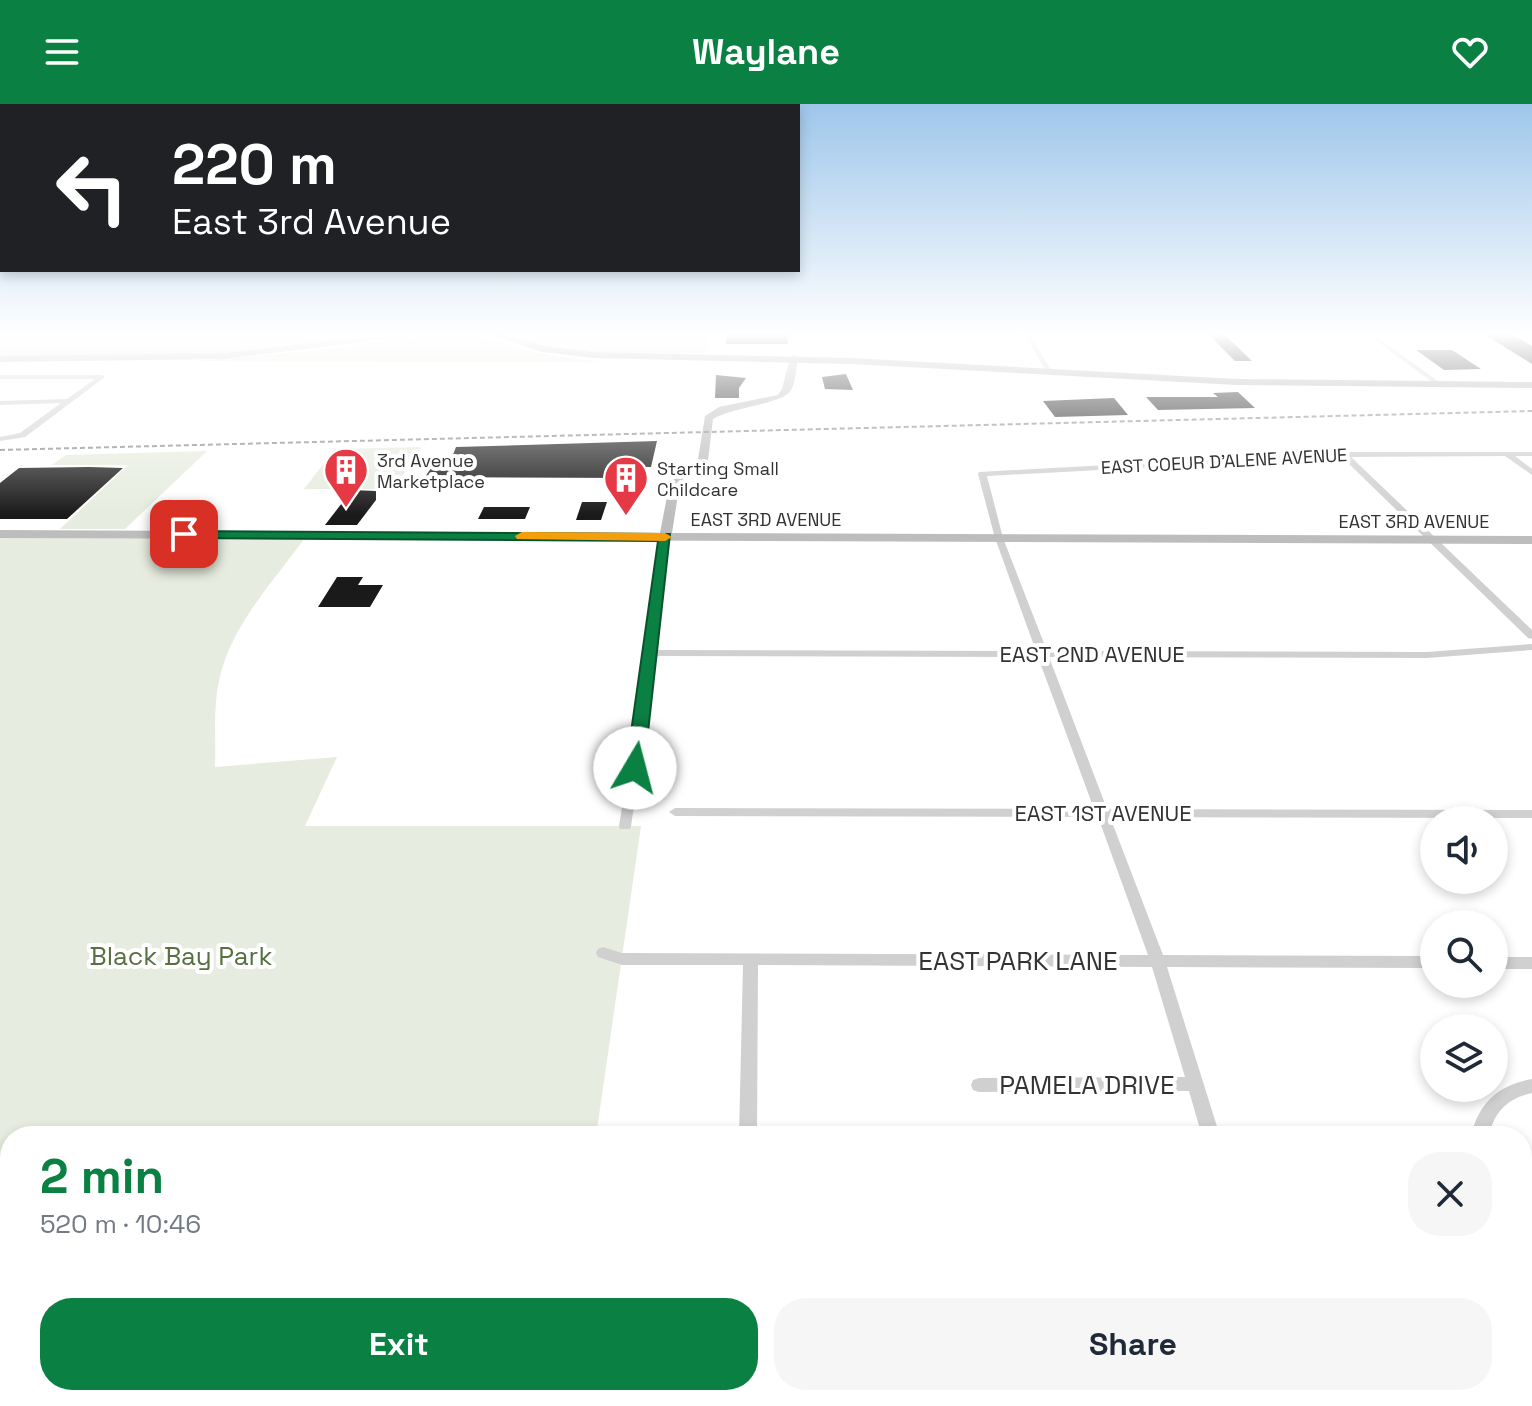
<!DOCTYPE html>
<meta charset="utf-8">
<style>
body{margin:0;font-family:"Space Grotesk",sans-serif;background:#f6f6f7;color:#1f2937;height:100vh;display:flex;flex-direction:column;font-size:30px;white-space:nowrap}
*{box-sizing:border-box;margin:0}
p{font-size:26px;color:#747a83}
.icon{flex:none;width:44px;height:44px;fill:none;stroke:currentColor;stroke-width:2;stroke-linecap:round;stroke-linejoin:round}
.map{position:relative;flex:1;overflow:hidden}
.drawer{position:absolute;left:0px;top:1022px;width:1532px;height:280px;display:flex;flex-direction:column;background:#fff;border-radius:32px 32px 0 0;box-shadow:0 4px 12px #0003}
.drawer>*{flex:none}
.guide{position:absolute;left:0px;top:0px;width:800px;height:168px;box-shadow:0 4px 12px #0003;background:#202124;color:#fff;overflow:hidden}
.controls{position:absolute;left:1420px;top:702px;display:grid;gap:16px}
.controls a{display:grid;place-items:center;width:88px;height:88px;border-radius:50%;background:#fff;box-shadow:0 4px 12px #0003;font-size:40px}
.pin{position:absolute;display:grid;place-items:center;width:68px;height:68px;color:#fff;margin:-34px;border-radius:16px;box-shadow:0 4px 12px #0006}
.me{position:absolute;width:88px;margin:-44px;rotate:8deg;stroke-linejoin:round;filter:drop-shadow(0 0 6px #0008)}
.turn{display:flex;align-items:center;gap:28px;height:168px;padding:0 40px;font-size:36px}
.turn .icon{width:104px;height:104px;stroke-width:2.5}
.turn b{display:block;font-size:56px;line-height:68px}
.round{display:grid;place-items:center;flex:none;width:84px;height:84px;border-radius:32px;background:#f6f6f7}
.headline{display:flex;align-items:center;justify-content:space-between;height:136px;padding:0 40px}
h1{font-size:48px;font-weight:600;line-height:60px;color:#0b8043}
.cta{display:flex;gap:16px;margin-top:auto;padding:16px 40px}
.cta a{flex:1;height:92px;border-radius:32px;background:#0b8043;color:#fff;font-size:32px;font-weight:600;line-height:92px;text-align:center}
.cta a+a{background:#f6f6f7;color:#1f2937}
header{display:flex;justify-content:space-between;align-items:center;height:104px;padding:0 40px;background:#0b8043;color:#fff;font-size:36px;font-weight:600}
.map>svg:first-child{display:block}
.green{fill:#e6ecdf}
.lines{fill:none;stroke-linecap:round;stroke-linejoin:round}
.stream{stroke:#cfe2ee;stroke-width:6}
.building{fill:#1a1a1a}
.street{fill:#d0d0d0;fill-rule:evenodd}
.secondary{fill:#bdbdbd;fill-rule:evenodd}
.primary{fill:#ababab;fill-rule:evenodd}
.rail{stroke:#888;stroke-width:2;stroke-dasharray:5 3;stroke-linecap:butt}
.route{fill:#0b8043;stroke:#07532c;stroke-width:2}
.slow{fill:#f59e0b}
.labels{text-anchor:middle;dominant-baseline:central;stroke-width:8;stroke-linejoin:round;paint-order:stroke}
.far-poi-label{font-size:18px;fill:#333;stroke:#fff;text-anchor:start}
.far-street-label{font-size:18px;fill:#333;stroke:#fff}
.street-label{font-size:22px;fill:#333;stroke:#fff}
.near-park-label{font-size:26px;fill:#56703f;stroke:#fff}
.near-street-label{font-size:26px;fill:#333;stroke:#fff}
</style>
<header><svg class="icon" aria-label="menu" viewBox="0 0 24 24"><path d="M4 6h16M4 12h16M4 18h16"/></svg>Waylane<svg class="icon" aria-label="heart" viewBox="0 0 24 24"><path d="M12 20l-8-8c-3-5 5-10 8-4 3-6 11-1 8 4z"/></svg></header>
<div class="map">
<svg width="1532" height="1302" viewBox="0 0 1532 1302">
<rect width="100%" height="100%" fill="#fff"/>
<g class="green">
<polygon points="0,229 411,229 215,251 0,253"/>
<polygon points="444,229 469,229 532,248 601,258 196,257 300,248"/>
<path d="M 501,229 L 710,229 L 708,249 L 700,249 C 635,249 562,256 501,229 Z"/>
<polygon points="421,343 394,385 304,385 335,345"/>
<polygon points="207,347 125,425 60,425 128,361 52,361 66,351"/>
<path d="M 0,434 L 304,435 C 272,479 230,523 219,577 C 213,604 216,636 215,663 L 337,653 L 305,722 L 641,722 L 596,1032 L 10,1032 L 10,1292 L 561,1292 L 560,1302 L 0,1302 Z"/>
</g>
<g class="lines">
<polyline class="stream" points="170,1292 171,1302"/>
</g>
<g class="building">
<polygon points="727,229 787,229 788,240 726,240"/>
<polygon points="1207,229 1223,229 1252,257 1235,257"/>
<polygon points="1482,229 1510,229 1532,242 1532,260"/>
<polygon points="1416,246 1452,246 1481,265 1444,266"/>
<polygon points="846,270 853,286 825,285 822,273"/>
<polygon points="716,271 746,274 739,284 739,294 715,294"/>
<polygon points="1238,288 1255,304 1158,306 1146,293 1218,293 1213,289"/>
<polygon points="1114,294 1128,311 1055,313 1043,297"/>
<polygon points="657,337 651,363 639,363 637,374 425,373 435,358 450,358 456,343"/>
<polygon points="89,363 123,364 67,415 0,415 0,379 19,364"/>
<polygon points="352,386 376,387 376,396 357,421 325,421"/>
<polygon points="582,398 607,398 601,416 576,416"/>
<polygon points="484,403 530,403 525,415 478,415"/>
<polygon points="337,473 363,473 358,481 383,481 370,503 318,503"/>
</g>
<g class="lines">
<g class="street">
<polygon points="1023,229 1029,229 1053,269 1052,270 1048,270"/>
<polygon points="1365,229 1372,229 1443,281 1438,282"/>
<polygon points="0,271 102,271 105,273 25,333 0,337 0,333 20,329 61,299 0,301 0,297 67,295 95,275 0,275"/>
<polygon points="1343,348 1532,348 1532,352 1515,352 1532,365 1532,371 1505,352 1351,353 1532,526 1532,535 1528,534 1342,353 987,372 1003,434 1047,547 1427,548 1532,540 1532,546 1427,554 1049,553 1107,705 1532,706 1532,714 1110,713 1163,851 1434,852 1434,864 1167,863 1220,1032 1202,1032 1189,987 979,988 973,986 971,981 973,976 979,974 1185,973 1152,863 758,861 757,1032 739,1032 743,861 622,861 598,853 596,849 598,845 603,843 622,849 1148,851 1098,713 675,712 669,708 675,704 1094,705 1038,553 657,552 631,722 630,725 620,725 619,722 647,549 662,431 668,431 669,433 658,546 1036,547 995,434 978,370 979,368"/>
<rect x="1494" y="853" width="38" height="12"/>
<path d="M 1532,975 L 1532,989 C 1508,994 1494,1008 1489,1032 L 1471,1032 C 1479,998 1499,981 1532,975 Z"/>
<path d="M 1522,1122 C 1532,1128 1532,1145 1532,1158 C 1518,1152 1522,1135 1522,1122 Z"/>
<polygon points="817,1292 840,1292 845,1302 821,1302"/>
<polygon points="1290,1292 1310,1292 1314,1302 1292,1302"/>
</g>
<g class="secondary">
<polygon points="406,229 434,229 223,255 0,258 0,252 223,249"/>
<path d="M 794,251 L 798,254 C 796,264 796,277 791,286 C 784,300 732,303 713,315 L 708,356 L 680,378 L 672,429 L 1532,432 L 1532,440 L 0,434 L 0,426 L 660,429 L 670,377 L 698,355 L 705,312 L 719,303 L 778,291 L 782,285 L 790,254 Z"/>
</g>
<polygon class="primary" points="484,229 499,229 544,242 593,248 852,254 1237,275 1532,278 1532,284 1237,281 852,260 593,254 543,248"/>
<polyline class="rail" points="0,346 1532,307"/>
</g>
<linearGradient id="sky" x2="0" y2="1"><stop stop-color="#9ec6ea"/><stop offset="0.56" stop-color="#fff"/><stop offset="1" stop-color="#fff" stop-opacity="0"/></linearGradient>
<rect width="1532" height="411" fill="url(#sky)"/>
<polygon class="route" points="179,427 670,430 644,664 635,670 626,664 658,437 184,434 177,430"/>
<polygon class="slow" points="522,428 665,429 672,433 665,437 517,435 515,432"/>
<defs>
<g id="building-pin" transform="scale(2.3)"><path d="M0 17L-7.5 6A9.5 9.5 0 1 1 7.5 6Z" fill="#e63946" stroke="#fff"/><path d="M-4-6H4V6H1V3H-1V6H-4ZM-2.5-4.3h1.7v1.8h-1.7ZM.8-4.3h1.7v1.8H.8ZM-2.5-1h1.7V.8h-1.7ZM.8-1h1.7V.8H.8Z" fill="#fff"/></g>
</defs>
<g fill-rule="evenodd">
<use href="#building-pin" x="346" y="366"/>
<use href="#building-pin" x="626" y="374"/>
</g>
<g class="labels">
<g class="far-poi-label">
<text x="377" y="356">3rd Avenue<tspan x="377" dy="21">Marketplace</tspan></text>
<text x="657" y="364">Starting Small<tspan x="657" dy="21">Childcare</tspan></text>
</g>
<g class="far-street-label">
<text transform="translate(1224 357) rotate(-3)">EAST COEUR D'ALENE AVENUE</text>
<text x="766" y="415">EAST 3RD AVENUE</text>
<text x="1414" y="417">EAST 3RD AVENUE</text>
</g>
<g class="street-label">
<text x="1092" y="550">EAST 2ND AVENUE</text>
<text x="1103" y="709">EAST 1ST AVENUE</text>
</g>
<g class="near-park-label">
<text x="181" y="852">Black Bay Park</text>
</g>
<g class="near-street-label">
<text x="1018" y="857">EAST PARK LANE</text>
<text x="1087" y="981">PAMELA DRIVE</text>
</g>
</g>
</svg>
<div class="controls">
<a><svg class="icon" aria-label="sound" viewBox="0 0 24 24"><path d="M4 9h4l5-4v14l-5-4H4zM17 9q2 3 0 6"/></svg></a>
<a><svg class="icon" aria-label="search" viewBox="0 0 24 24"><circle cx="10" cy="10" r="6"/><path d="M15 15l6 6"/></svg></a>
<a><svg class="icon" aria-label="layers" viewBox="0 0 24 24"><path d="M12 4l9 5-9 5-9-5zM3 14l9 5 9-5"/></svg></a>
</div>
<div class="pin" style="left:184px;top:430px;background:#d93025"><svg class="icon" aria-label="arrive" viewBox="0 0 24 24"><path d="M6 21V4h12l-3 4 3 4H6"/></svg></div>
<svg class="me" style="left:635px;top:664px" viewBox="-20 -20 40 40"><circle r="19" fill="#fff"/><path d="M0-13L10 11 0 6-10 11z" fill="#0b8043"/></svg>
<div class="guide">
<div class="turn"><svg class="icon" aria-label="left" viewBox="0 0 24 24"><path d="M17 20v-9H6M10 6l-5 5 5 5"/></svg><div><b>220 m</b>East 3rd Avenue</div></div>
</div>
<section class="drawer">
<div class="headline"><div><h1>2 min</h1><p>520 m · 10:46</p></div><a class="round"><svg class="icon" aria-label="close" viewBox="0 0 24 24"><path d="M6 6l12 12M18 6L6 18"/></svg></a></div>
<div class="cta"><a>Exit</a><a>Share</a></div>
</section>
</div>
